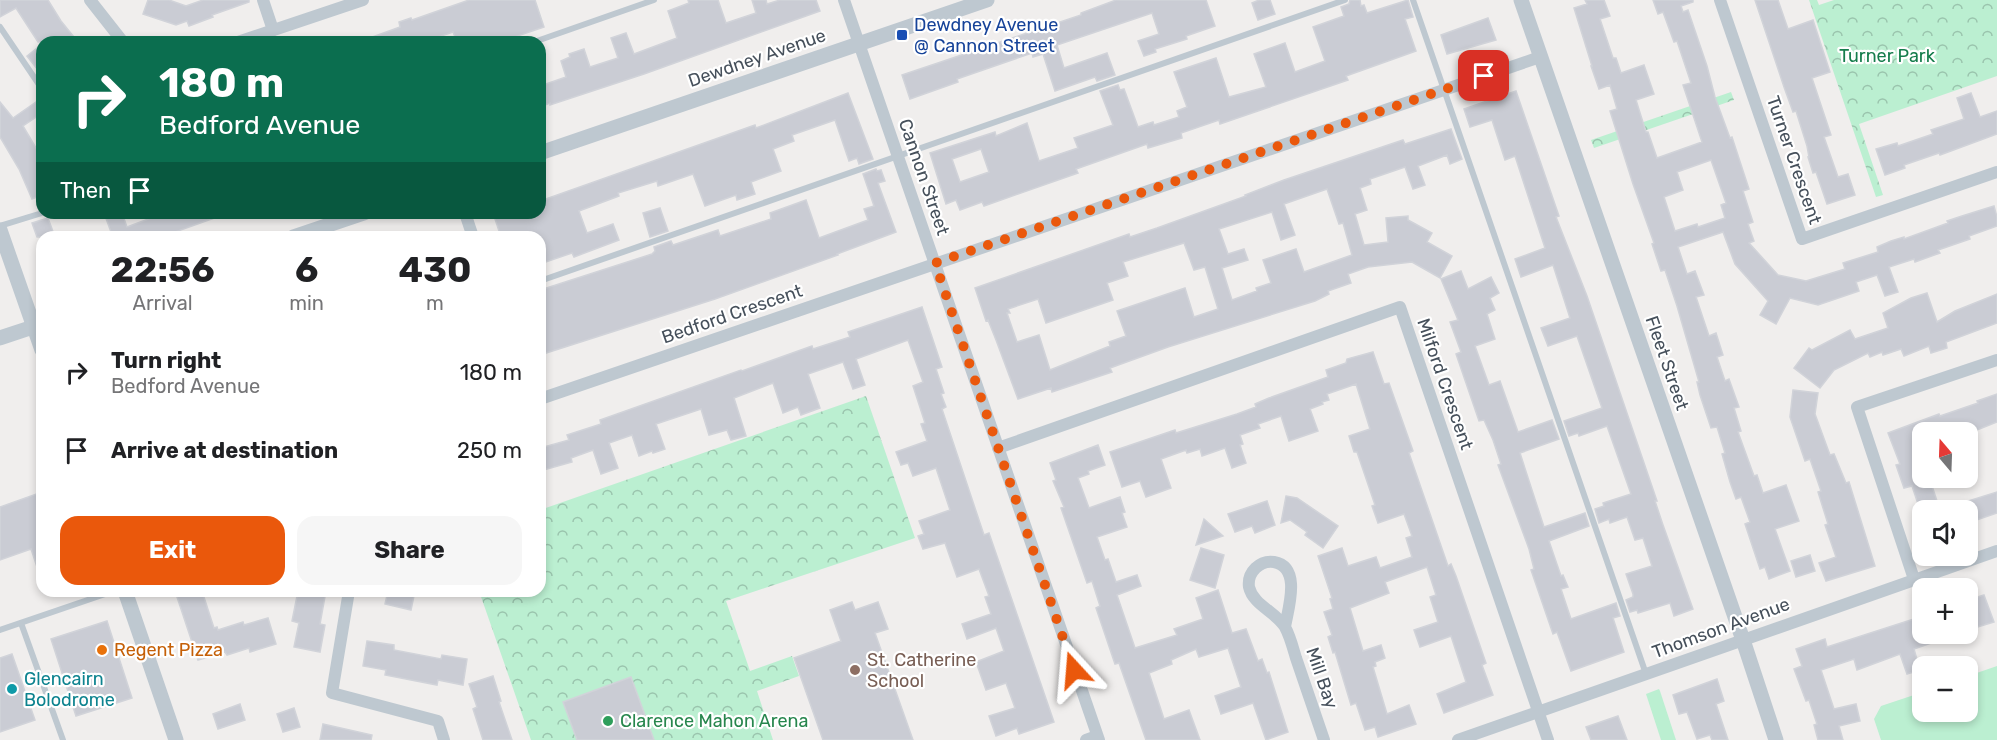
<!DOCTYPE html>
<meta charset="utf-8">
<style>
body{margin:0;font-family:Rubik,sans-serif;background:#f6f6f6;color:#202124;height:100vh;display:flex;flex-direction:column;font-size:22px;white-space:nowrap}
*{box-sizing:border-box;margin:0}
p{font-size:20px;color:#757577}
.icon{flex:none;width:33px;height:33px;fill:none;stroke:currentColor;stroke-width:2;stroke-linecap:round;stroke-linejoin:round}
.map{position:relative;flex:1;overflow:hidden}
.panel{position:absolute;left:36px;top:231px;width:510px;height:366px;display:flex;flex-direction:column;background:#fff;border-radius:18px;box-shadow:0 3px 9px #0003}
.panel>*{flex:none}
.top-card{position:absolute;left:36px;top:36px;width:510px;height:183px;border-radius:18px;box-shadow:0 3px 9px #0003;background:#0b6e4f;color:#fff;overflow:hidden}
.needle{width:39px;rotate:341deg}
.controls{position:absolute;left:1912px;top:422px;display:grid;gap:12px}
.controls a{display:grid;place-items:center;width:66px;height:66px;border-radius:12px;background:#fff;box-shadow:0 3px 9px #0003;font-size:30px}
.pin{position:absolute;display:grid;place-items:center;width:51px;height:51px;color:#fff;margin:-26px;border-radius:12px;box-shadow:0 3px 9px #0006}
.me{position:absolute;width:66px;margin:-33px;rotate:341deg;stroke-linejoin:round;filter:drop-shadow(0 0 4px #0008)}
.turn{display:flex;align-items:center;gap:21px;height:126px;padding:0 24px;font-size:27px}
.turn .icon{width:78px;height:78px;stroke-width:2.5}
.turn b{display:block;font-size:42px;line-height:51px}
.then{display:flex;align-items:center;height:57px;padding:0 24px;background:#0003;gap:12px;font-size:22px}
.eta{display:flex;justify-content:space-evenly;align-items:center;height:102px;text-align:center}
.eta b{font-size:36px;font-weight:700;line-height:42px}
.primary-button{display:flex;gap:12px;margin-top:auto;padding:12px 24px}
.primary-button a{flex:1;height:69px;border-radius:18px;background:#ea580c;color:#fff;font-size:24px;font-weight:700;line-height:69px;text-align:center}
.primary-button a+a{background:#f6f6f6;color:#202124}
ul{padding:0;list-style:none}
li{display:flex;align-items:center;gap:18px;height:78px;padding:0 24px}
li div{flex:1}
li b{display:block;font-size:22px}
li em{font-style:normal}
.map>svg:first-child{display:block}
.green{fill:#bbefd1}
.park{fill:url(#park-crowns)}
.building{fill:#caccd4;stroke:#d1d3d9;stroke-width:1.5;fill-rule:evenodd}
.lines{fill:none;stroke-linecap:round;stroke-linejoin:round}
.service{stroke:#bec8d0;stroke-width:6}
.minor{stroke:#bec8d0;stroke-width:12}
.tertiary{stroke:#bec8d0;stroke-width:15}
.route{stroke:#ea580c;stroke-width:10;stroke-dasharray:0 18}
.transit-dot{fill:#1a4fb4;stroke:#fff;stroke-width:2}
.food-dot{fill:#e8710a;stroke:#fff;stroke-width:2}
.education-dot{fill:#8d6e63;stroke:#fff;stroke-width:2}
.culture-dot{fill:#0f9aa8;stroke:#fff;stroke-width:2}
.leisure-dot{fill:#2e9e5b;stroke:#fff;stroke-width:2}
.labels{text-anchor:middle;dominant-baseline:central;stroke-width:4.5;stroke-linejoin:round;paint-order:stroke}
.transit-label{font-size:18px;fill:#164399;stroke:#fff;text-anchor:start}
.park-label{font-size:18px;fill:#157d4c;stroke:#fff}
.street-label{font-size:18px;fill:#46505b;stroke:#fff}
.food-label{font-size:18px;fill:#c56008;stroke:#fff;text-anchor:start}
.education-label{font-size:18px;fill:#785e54;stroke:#fff;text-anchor:start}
.culture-label{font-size:18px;fill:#0d838f;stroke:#fff;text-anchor:start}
.leisure-label{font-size:18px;fill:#27864d;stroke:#fff;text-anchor:start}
</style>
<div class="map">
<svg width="1997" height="740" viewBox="0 0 1997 740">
<defs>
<pattern id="park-crowns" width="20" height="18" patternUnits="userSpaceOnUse" patternTransform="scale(1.5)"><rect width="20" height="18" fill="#bbefd1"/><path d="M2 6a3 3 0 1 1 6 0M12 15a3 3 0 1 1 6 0" fill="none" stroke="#9ac4ad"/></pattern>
</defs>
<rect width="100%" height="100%" fill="#f0eeed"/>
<g class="green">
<polygon points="1997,666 1997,740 1881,740 1874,719 1881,706 1923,692 1923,711 1968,711 1968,676"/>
<polygon points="1659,689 1660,691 1676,740 1661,740 1646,694"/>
</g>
<g class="park">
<polygon points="1809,0 1817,0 1819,5 1834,0 1997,0 1997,76 1859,124 1883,195 1876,197"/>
<polygon points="1731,92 1734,100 1594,148 1591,140"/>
<polygon points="866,396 915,538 726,601 750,671 792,656 799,676 757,691 773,740 531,740 479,591 540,591 540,510"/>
</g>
<g class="building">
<polygon points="0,0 48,0 61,21 78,42 38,42 16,8 0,17"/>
<polygon points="148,0 169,0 186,6 203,0 249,0 249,2 212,15 213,17 189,26 187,21 176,25 143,14"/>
<polygon points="469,0 535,0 544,27 500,42 457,42 453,32 424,42 364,42 364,40 400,27 399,22 411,18 412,20"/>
<polygon points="688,0 718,0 726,23 756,13 752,0 766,0 767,4 780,0 816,0 820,11 644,74 550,105 550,103 540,107 540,86 566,77 561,61 570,57 569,54 584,49 590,67 618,58 611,38 626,33 634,54 677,38 668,11 689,3"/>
<polygon points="1116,0 1206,0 1215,26 1186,36 1187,39 1155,49 1156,52 1144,56 1138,41 1159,34 1152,13 1057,45 1064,68 1107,53 1115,75 1097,81 1095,77 1055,91 1043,54 1033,57 1032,53 957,79 958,82 910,99 902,75 1081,15 1081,13"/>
<polygon points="1259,0 1270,0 1275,14 1258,20 1252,3"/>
<path d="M 1350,0 L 1360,0 L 1361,6 L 1364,5 L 1367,13 L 1408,0 L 1413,17 L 1405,19 L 1416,51 L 1346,76 L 1348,80 L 1220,124 L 1219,120 L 1181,133 L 1182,138 L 1148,148 L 1147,144 L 1076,169 L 1078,173 L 984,206 L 982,202 L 960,210 L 956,200 L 946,204 L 930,153 L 995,132 L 996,136 L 1027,123 L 1039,161 L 1078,148 L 1074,138 L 1113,125 L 1100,91 L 1118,85 L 1120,90 L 1124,89 L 1138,127 L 1153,122 L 1154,125 L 1179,117 L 1177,111 L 1187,107 L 1174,72 L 1216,58 L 1229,97 L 1266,87 L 1254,54 L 1285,43 L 1295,72 L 1325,61 L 1313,27 L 1344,16 L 1341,7 L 1349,4 ZM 981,149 L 989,172 L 960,182 L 952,159 Z"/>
<path d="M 1585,0 L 1604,0 L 1610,16 L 1600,19 L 1613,58 L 1616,58 L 1621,73 L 1644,65 L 1654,94 L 1636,100 L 1646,132 L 1648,132 L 1657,158 L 1702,142 L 1683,85 L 1691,83 L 1677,41 L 1674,42 L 1663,12 L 1658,14 L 1653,0 L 1693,0 L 1693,2 L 1681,6 L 1683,12 L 1688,10 L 1707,66 L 1715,97 L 1730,138 L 1732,137 L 1749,189 L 1743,191 L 1753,222 L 1748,224 L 1754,241 L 1749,243 L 1778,275 L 1806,281 L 1845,269 L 1843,263 L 1878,252 L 1877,247 L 1891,241 L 1904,237 L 1904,239 L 1948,223 L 1947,221 L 1962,216 L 1994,206 L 1997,217 L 1997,226 L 1969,236 L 1970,239 L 1938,250 L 1940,253 L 1915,262 L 1914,259 L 1889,267 L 1898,292 L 1885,296 L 1877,275 L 1856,282 L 1859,291 L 1818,305 L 1790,298 L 1776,324 L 1760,315 L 1768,301 L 1735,264 L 1723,232 L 1678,247 L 1687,274 L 1695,271 L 1704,295 L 1696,297 L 1709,336 L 1716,333 L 1723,355 L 1717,357 L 1725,381 L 1729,379 L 1739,407 L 1734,408 L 1741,431 L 1738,432 L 1754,476 L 1757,475 L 1763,493 L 1786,485 L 1799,521 L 1775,529 L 1790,571 L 1769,579 L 1765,567 L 1760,569 L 1745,524 L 1750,522 L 1741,497 L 1736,499 L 1730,482 L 1722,454 L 1725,453 L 1717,427 L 1711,428 L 1700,395 L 1697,382 L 1699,382 L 1677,306 L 1665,270 L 1661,271 L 1652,244 L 1654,243 L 1633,184 L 1610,111 L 1617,109 L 1610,85 L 1599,89 L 1591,66 L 1592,66 L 1574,8 L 1587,4 ZM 1711,160 L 1726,203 L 1721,205 L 1725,218 L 1698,227 L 1697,224 L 1675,231 L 1664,197 L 1683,190 L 1677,172 Z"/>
<polygon points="1755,0 1778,0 1788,29 1813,20 1830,72 1812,78 1831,135 1824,137 1838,177 1848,174 1855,195 1827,204 1816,172 1813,173 1808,157 1809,157 1807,146 1796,111 1793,112 1784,87"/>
<polygon points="1488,18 1496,40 1447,54 1441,35"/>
<polygon points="42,44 42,75 27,56"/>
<polygon points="1516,91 1559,216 1556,217 1587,296 1657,501 1655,501 1663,525 1693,609 1674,616 1670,603 1638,613 1637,610 1630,612 1626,600 1633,597 1633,594 1626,574 1652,566 1643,538 1635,540 1627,517 1610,523 1609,519 1599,523 1595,509 1604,506 1603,503 1631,494 1607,426 1579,436 1578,433 1569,436 1564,421 1602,408 1577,336 1548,346 1541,328 1570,318 1553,265 1521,277 1515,259 1545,248 1515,156 1505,160 1492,120 1470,127 1464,109"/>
<polygon points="848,93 873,159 859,164 857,158 849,161 835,120 792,135 794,141 773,149 781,171 751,182 755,194 737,200 736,195 705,206 693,174 658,186 657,181 618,193 619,196 579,211 587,233 613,224 619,240 574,257 572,253 540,264 540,237 501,237 493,213 540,213 540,201 755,125 756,128"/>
<polygon points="1971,93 1980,117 1997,111 1997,134 1940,155 1939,153 1904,165 1905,168 1885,175 1876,149 1897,143 1898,146 1933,134 1931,130 1964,119 1957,98"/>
<polygon points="0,102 13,118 36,102 42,110 42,113 23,126 36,148 42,146 42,195 32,199 19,169 0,137"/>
<path d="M 1451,129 L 1462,159 L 1450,164 L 1447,155 L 1418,166 L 1425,185 L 1413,189 L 1405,167 L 1370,179 L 1371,184 L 1360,188 L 1367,210 L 1355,214 L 1364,245 L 1388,242 L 1386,218 L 1408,216 L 1408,220 L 1432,233 L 1427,242 L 1452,256 L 1440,278 L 1412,262 L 1368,267 L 1348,274 L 1351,283 L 1328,291 L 1329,294 L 1315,301 L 1168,347 L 1110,368 L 1112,372 L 1052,392 L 1051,388 L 1018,399 L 996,340 L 988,320 L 986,321 L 975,288 L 1129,234 L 1130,237 L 1157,228 L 1246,196 L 1245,195 L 1284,180 L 1403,140 L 1405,144 ZM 1327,189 L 1339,224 L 1343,223 L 1352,255 L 1304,272 L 1296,249 L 1263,260 L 1271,283 L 1256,288 L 1257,291 L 1232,300 L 1222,268 L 1248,260 L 1244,249 L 1228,254 L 1219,229 L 1272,212 L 1281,240 L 1295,235 L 1284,204 ZM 1184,243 L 1194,270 L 1205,267 L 1218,309 L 1194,317 L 1185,288 L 1117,311 L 1126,336 L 1109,342 L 1110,346 L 1050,370 L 1039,335 L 1017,342 L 1007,313 L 1010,313 L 1008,309 L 1038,299 L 1046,323 L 1113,300 L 1107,283 L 1128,276 L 1123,262 Z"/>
<polygon points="876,169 877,171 881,170 885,181 878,183 896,232 837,254 838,255 715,299 543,354 540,347 540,290 652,254 655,251 654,247 671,241 673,245 718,230 720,236 771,219 770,213 806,200 819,238 868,220 864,209 874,206 863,174"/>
<polygon points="660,208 668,231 650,237 643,213"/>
<polygon points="104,213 122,213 127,227 151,218 149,213 223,213 223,215 161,237 103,237 103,235 111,232"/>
<polygon points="48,218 55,237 37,237 32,223"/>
<polygon points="1461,271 1468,289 1491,277 1499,293 1490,298 1495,310 1487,314 1495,339 1475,346 1489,385 1500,381 1518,432 1552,420 1559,439 1520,453 1544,527 1585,513 1589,526 1549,541 1561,576 1563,575 1568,587 1561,589 1571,619 1616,603 1620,616 1613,618 1624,652 1571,671 1557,632 1553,634 1531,570 1534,569 1529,549 1498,465 1501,464 1493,440 1484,420 1479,421 1456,354 1461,352 1450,322 1458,320 1441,279"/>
<polygon points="1927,293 1937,322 1955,311 1997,294 1997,323 1946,342 1947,348 1931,353 1929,346 1904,356 1901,349 1883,355 1882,352 1870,357 1868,353 1834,370 1820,388 1794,368 1809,348 1812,350 1850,330 1855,339 1888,328 1883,313 1911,298"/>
<polygon points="922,307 942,367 936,369 944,393 941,394 946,407 942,409 984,535 989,533 1054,722 1019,734 1017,728 996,736 989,716 1015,708 1006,683 986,690 976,662 1004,651 996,628 967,639 962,624 991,614 985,597 989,596 979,569 957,577 945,543 923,549 918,536 924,534 919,521 950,510 936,468 913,476 908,463 901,465 896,452 927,441 921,424 925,423 913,386 923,382 908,340 856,359 865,385 853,389 843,362 808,374 820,408 801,415 798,407 783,413 773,383 734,398 746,436 731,440 727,430 709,435 701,409 656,424 665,449 653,453 652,451 639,456 632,435 609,443 618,468 601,474 593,450 571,458 572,462 540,471 540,448 569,440 567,435 601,424 600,420 741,370 742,371 812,346 813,349 850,337 848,332"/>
<polygon points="1373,352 1384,384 1389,383 1413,451 1409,453 1448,566 1451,564 1456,576 1486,663 1482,665 1493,695 1444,713 1437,694 1466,682 1451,636 1420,647 1414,630 1438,622 1430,597 1436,595 1427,567 1385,582 1389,593 1350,608 1363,651 1381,645 1385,658 1375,662 1376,666 1373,667 1387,714 1409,705 1416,724 1378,737 1375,727 1365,730 1356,703 1351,705 1335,652 1333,653 1328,637 1332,635 1324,612 1333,609 1330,599 1332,598 1318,556 1342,548 1348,566 1376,557 1380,568 1412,557 1406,538 1412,536 1404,514 1378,523 1372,506 1375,505 1357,452 1354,452 1349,436 1370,429 1356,384 1327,394 1329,400 1322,402 1323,404 1310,409 1318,431 1289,441 1281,416 1258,424 1260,428 1240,435 1243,444 1240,445 1246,463 1232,468 1225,448 1202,456 1200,449 1187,453 1186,450 1161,459 1171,488 1146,497 1140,481 1122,487 1110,452 1175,430 1176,433 1237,414 1256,407 1255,404 1269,398 1328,377 1326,370 1346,363 1347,359"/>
<polygon points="1793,390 1818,393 1815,414 1830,455 1834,454 1846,483 1849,482 1875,566 1826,581 1819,563 1836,557 1825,525 1828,524 1818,492 1821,491 1810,459 1805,461 1790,417"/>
<polygon points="1997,394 1997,422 1972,432 1923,432 1923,488 1932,486 1940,510 1923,510 1923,513 1921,513 1912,486 1904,488 1896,465 1900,464 1888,433 1939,414 1940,416 1978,403 1977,401"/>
<polygon points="1098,445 1105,465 1088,471 1089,474 1078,478 1089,508 1120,497 1125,512 1122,513 1127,527 1097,537 1105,560 1108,559 1116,582 1137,575 1141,586 1117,595 1135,648 1177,635 1174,629 1203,619 1196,598 1218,590 1232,633 1246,629 1258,661 1262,659 1267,673 1269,672 1288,732 1266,740 1253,703 1221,714 1215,696 1241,687 1228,648 1199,657 1196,649 1171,660 1172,664 1149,673 1164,719 1189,710 1200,740 1146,740 1119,663 1115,664 1096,608 1100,606 1092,581 1087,583 1061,508 1064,507 1053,481 1056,480 1050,463"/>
<polygon points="42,492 42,575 40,576 31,549 0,560 0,507"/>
<polygon points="1997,492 1997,513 1968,523 1968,501"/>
<polygon points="1286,496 1297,498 1338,526 1323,548 1305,535 1307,532 1290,520 1281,523"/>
<polygon points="1267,501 1275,525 1255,533 1252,526 1235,532 1228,514"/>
<polygon points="1204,519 1223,536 1196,545"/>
<polygon points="1201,548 1224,555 1215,588 1190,580"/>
<polygon points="1810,555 1815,571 1796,577 1791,561"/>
<polygon points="175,591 202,591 214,628 217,627 218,630 243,622 244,625 268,618 276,644 250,652 249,648 227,655 225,652 198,660"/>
<polygon points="298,591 326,591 320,624 325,625 320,652 294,647 299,623 292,621"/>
<polygon points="388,591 415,591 411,610 385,604"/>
<polygon points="1984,595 1994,622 1974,628 1968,610 1968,600"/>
<polygon points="852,602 855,610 878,602 888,629 875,633 913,740 823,740 794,658 841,641 830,610"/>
<polygon points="1923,616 1923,633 1953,633 1954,635 1914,649 1920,670 1907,674 1900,654 1857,670 1854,659 1821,670 1834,709 1856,704 1860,721 1839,726 1843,740 1818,740 1814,725 1817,724 1809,700 1806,701 1794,669 1802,666 1796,649 1825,639 1827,647"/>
<polygon points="107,621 132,698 76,716 51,639"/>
<polygon points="367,641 394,645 394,650 441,659 442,655 467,659 463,685 438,680 437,685 385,675 386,670 363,666"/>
<polygon points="12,654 35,720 0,732 0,658"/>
<polygon points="493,676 501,701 499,702 512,740 483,740 473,709 477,707 469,684"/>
<polygon points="631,677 654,740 577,740 563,702"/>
<polygon points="1717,679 1724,701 1716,704 1728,740 1712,740 1710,735 1697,739 1687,712 1679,714 1673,695"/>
<polygon points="240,704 245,720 218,729 213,714"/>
<polygon points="294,708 300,727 283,732 277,714"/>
<polygon points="1618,716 1627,740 1591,740 1586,727"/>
<polygon points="323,724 372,735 371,740 320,740"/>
</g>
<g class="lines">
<g class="service">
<polyline points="1413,0 1646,674"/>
<polyline points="0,27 42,89"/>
<polyline points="534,42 654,0"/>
<polyline points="0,226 42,213"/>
<polyline points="540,281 1345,0"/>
<polyline points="21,623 63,740"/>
<polyline points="0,630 114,591"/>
</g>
<g class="minor">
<polyline points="90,0 123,42"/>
<polyline points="263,0 273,30"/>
<polyline points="844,0 1099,740"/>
<polyline points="1720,0 1802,239 1997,172"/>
<polyline points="238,42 363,0"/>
<polyline points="465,213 473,237"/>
<polyline points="540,399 1540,57"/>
<polyline points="998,448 1400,307 1548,740"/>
<polyline points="1914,579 1857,407 1997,360"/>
<polyline points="349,591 332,693 438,721 444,740"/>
<path d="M 1285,627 C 1288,609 1302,567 1274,562 C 1260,560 1247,572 1249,587 C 1253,605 1276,612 1285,627 C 1290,636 1293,648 1296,658 C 1305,685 1315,713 1324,740"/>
<polyline points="1086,740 1097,736"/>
<polyline points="1458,740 1997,551"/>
</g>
<g class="tertiary">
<polyline points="1521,0 1743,640 1776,740"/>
<polyline points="540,153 987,0"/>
<polyline points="0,230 42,350"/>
<polyline points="293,237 364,213"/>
<polyline points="0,338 42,324"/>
<polyline points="125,591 176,740"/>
</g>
</g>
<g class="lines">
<polyline class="route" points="1074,670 935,263 1484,76"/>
</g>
<rect class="transit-dot" x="896" y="29" width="12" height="12" rx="3"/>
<circle class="food-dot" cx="102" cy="650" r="6"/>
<circle class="education-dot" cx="855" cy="670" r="6"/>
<circle class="culture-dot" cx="12" cy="689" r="6"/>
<circle class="leisure-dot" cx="608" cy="721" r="6"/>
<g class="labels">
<g class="transit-label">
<text x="914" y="25">Dewdney Avenue<tspan x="914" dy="21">@ Cannon Street</tspan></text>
</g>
<g class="park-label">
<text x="1887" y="56">Turner Park</text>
</g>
<g class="street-label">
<text transform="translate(757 58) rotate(-19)">Dewdney Avenue</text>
<text transform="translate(1794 160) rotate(71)">Turner Crescent</text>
<text transform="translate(924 177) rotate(71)">Cannon Street</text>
<text transform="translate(732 314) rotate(-19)">Bedford Crescent</text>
<text transform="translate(1667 363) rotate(71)">Fleet Street</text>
<text transform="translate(1445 384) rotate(71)">Milford Crescent</text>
<text transform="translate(1721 628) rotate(-20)">Thomson Avenue</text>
<text transform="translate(1322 678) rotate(71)">Mill Bay</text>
</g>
<g class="food-label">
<text x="114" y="650">Regent Pizza</text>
</g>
<g class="education-label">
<text x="867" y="660">St. Catherine<tspan x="867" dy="21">School</tspan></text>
</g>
<g class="culture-label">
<text x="24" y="679">Glencairn<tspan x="24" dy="21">Bolodrome</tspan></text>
</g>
<g class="leisure-label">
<text x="620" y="721">Clarence Mahon Arena</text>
</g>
</g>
</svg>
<div class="controls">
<a><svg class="needle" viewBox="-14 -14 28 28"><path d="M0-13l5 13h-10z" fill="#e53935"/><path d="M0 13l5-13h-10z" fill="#757577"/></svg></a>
<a><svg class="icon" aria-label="sound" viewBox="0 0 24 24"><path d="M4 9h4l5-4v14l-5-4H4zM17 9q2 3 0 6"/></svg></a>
<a>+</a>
<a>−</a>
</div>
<div class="pin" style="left:1484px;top:76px;background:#d93025"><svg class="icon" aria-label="arrive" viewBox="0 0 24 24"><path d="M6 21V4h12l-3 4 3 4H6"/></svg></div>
<svg class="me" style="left:1074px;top:670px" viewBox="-20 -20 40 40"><path d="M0-17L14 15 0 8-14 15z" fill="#ea580c" stroke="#fff" stroke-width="4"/></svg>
<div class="top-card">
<div class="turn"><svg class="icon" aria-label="right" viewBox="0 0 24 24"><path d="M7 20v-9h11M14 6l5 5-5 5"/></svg><div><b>180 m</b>Bedford Avenue</div></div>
<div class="then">Then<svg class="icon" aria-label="arrive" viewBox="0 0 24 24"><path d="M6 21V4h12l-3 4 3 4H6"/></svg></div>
</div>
<section class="panel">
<div class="eta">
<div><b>22:56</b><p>Arrival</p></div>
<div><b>6</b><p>min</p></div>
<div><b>430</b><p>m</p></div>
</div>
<ul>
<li><svg class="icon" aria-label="right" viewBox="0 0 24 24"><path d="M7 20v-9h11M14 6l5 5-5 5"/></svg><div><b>Turn right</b><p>Bedford Avenue</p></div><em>180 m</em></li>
<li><svg class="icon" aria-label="arrive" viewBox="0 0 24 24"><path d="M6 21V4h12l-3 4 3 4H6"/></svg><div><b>Arrive at destination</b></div><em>250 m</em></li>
</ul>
<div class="primary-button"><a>Exit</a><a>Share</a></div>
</section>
</div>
